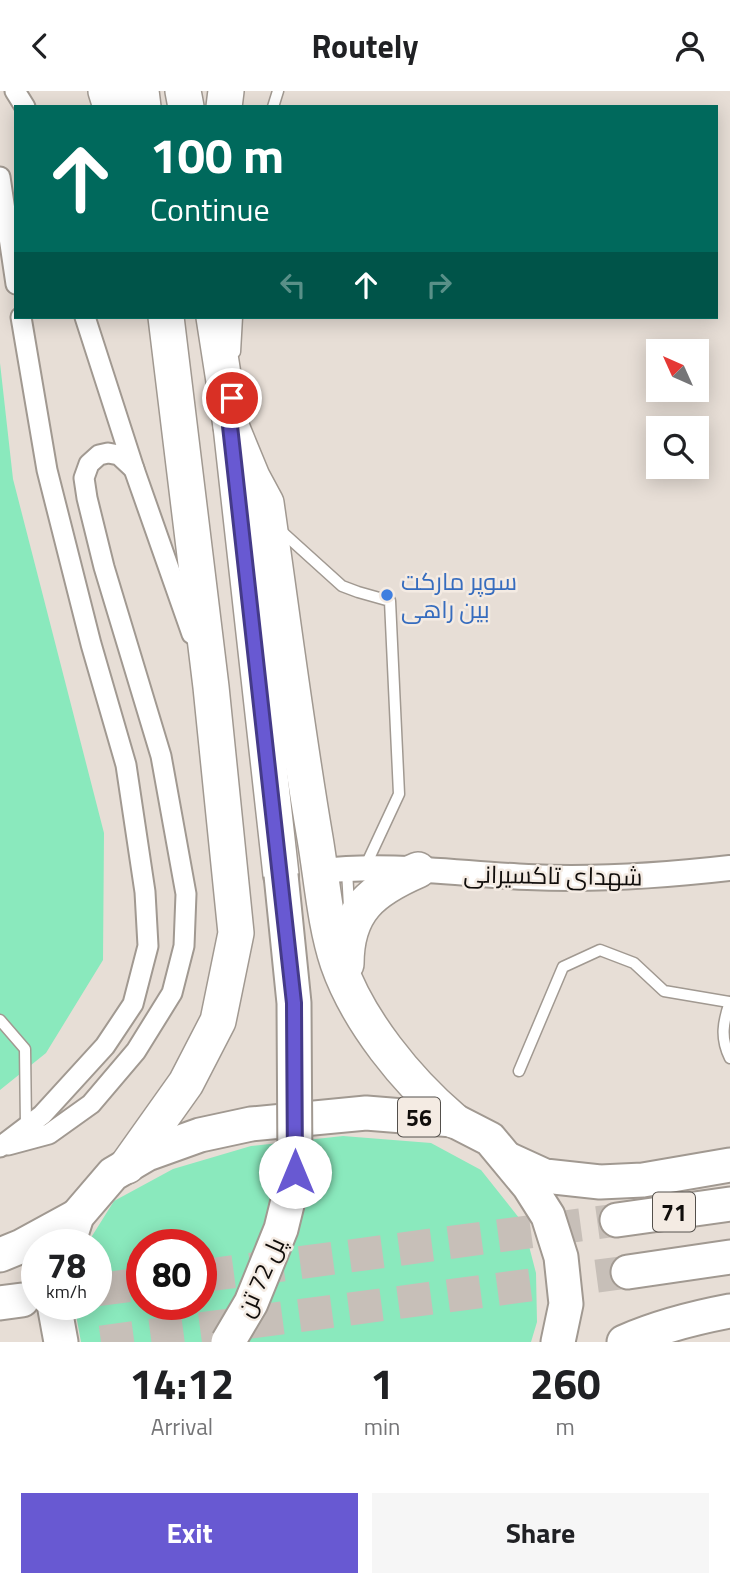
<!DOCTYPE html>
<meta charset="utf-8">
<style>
body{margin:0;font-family:"Titillium Web",Cairo,sans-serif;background:#f6f6f6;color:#202124;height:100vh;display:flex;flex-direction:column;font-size:26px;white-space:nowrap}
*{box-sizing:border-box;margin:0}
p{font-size:23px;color:#757577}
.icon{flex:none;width:38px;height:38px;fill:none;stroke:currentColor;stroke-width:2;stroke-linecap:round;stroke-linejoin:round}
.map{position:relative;height:1251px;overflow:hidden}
.details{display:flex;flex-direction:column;background:#fff;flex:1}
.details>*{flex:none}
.banner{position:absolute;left:14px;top:14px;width:704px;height:214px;border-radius:0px;box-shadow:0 4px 18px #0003;background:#00695c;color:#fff;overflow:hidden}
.needle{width:46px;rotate:315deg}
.buttons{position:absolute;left:646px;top:248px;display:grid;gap:14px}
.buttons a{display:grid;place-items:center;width:63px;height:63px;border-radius:0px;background:#fff;box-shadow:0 4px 18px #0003;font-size:35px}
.speed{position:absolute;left:21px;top:1138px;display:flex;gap:14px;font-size:35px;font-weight:700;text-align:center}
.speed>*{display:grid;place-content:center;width:91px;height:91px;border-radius:50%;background:#fff;box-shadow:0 4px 18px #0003;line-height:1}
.speed small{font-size:18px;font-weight:400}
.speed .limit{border:10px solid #d22;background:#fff;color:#111}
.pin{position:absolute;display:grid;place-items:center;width:60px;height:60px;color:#fff;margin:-30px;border:4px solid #fff;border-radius:50%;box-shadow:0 2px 7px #0007}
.me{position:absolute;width:77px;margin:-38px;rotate:0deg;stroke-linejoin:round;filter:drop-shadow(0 0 5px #0008)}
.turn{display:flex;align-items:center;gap:24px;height:147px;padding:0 21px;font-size:32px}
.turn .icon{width:91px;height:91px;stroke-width:2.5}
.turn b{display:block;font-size:49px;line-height:60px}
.lanes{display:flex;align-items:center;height:66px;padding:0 21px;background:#0003;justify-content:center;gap:35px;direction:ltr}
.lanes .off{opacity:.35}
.eta{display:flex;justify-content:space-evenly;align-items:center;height:119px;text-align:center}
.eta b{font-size:42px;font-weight:700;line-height:49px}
.action{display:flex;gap:14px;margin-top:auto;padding:14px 21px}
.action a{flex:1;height:80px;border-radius:0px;background:#6859d2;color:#fff;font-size:28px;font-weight:700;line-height:80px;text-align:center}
.action a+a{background:#f6f6f6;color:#202124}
header{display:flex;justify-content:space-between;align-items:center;height:91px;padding:0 21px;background:#fff;font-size:32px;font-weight:700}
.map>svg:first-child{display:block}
.green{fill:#8ae9bd;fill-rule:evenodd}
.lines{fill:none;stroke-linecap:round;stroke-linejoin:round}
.trunk-tunnel{stroke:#c7bfb8;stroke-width:33;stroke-dasharray:33 17;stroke-linecap:butt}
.service-casing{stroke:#a19991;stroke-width:13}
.minor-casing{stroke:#a19991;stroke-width:23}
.tertiary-casing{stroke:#a19991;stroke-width:28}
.trunk-casing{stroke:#a19991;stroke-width:37}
.motorway-casing{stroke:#a19991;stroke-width:38}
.service{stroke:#fff;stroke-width:10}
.minor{stroke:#fff;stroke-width:19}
.tertiary{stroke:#fff;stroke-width:24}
.trunk{stroke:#fff;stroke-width:33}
.motorway{stroke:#fff;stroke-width:35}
.trunk-bridge-casing{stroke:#a19991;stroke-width:37;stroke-linecap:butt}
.trunk-bridge{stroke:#fff;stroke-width:33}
.route-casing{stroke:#443a88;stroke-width:18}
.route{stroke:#6859d2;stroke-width:12}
.shop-dot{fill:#3f7fe0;stroke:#f4ebe3;stroke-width:2.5}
.labels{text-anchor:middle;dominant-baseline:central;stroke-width:5;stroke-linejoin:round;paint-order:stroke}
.shield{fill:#f4ebe3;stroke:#54504c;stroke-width:2}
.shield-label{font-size:23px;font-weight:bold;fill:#100d0b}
.shop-label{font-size:24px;fill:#366cbe;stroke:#f4ebe3;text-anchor:start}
.street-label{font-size:24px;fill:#100d0b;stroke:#f4ebe3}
</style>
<header><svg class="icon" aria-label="back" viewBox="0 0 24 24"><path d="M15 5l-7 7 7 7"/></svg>Routely<svg class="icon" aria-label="person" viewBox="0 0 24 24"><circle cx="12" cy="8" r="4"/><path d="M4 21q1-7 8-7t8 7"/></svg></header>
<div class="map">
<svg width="730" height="1251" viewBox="0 0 730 1251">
<rect width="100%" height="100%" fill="#e7ded6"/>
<g class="green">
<polygon points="0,272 13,388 104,742 103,869 46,962 0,999"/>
<path d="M 343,1045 L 431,1052 L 481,1079 L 523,1132 L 536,1182 L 537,1231 L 531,1251 L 81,1251 L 74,1213 L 96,1213 L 96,1153 L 87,1153 L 114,1110 L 173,1078 L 251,1055 ZM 142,1153 L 201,1153 L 201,1213 L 142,1213 Z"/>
</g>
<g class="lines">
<g class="trunk-tunnel">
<polyline points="201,1185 617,1129"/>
<polyline points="96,1199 142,1193"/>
<polyline points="101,1251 628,1181"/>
</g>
<g class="service-casing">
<g id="service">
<polyline points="273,16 278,0"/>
<polyline points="235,261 237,226"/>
<polyline points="280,439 342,495 358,501 390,510 399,703 365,776"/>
<polyline points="347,779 349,816"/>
<path d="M 730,911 C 723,931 720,947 730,967"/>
<polyline points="0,929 25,958 26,1035"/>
<polyline points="519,980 563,876 600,859 634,872 664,900 729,911"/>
</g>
</g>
<g class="minor-casing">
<g id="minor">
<polyline points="15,0 25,16"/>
<polyline points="0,86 16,193"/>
<polyline points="85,226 134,378 192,543"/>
<polyline points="8,1054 49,1043 91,1013 136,960 172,902 184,855 186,803 161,665 104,476 87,407 84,387 89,373 99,364 108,362 119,364 134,378"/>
<polyline points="0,1056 42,1024 105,955 133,913 148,855 145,801 126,674 91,553 47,379 21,226"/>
</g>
</g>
<g class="tertiary-casing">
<path id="tertiary" d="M 321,780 C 390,772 460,783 528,786 C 597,789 661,785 730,777"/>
</g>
<g class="trunk-casing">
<g id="trunk">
<polyline points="510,1069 545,1085 600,1091 643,1089 730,1074"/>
<polyline points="617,1129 730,1113"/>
<polyline points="68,1153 77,1125 113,1083 147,1063 200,1044 251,1033 366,1022 453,1029 490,1048 529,1095 548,1125 561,1166 566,1213 558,1251"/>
<polyline points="0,1164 22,1155 77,1125"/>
<polyline points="628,1181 730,1166"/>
<polyline points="0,1212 22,1209"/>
<polyline points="54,1213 61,1251"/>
<path d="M 624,1251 C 658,1236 693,1227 730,1220"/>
</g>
</g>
<g class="motorway-casing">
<g id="motorway">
<polyline points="106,0 111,16"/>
<polyline points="141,0 143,16"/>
<polyline points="183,0 186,16"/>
<polyline points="224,16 226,0"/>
<polyline points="214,226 231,335 281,784"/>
<path d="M 231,335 L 252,386 L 266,412 C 282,524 296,636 315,747 C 322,788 325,833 338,872 C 358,930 407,990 453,1029"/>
<path d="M 346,873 C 346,819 372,799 418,779"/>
<polyline points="127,1075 186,992 218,930 236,842 211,596 166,226"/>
</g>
</g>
<use href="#service" class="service"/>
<use href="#minor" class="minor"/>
<use href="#tertiary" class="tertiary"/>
<use href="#trunk" class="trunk"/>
<use href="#motorway" class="motorway"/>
<g class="trunk-bridge-casing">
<polyline id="trunk-bridge" points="228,1251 251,1212 281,1138 295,1081 294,912 281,784"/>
</g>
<use href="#trunk-bridge" class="trunk-bridge"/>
</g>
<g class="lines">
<g class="route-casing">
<polyline id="route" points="232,307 230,335 294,912 295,1081"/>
</g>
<use href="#route" class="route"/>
</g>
<circle class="shop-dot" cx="387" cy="504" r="7"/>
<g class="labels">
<g class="shield">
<rect x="398" y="1006.5" width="42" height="39" rx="5"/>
<rect x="653" y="1101.5" width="42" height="39" rx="5"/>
</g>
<g class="shield-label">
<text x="419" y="1026">56</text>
<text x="674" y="1121">71</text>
</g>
<g class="shop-label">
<text x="401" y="490">سوپر مارکت<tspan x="401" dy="28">بین راهی</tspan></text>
</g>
<g class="street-label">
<text transform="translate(553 784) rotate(1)">شهدای تاکسیرانی</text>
<text transform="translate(260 1186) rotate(-66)">پل 72 تن</text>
</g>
</g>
</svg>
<div class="buttons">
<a><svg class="needle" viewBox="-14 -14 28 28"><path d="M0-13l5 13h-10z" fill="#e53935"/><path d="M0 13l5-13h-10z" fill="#757577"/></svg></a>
<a><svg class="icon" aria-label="search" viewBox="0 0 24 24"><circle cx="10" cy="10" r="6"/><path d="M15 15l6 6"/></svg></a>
</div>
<div class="speed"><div>78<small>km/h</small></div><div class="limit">80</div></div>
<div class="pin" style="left:232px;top:307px;background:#d93025"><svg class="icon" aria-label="arrive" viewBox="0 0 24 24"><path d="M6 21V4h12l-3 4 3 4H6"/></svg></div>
<svg class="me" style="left:295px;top:1081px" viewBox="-20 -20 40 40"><circle r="19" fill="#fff"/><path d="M0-13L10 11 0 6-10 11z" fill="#6859d2"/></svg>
<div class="banner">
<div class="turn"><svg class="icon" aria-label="ahead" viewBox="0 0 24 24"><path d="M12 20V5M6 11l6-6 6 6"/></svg><div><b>100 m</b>Continue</div></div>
<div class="lanes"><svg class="icon off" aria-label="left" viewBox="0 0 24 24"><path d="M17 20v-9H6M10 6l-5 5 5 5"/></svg><svg class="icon" aria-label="ahead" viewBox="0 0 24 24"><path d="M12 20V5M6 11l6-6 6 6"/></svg><svg class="icon off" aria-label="right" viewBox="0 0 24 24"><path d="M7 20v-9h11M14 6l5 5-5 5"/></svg></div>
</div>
</div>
<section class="details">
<div class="eta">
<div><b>14:12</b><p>Arrival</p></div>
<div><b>1</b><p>min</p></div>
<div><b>260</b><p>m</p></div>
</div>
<div class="action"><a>Exit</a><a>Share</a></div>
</section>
